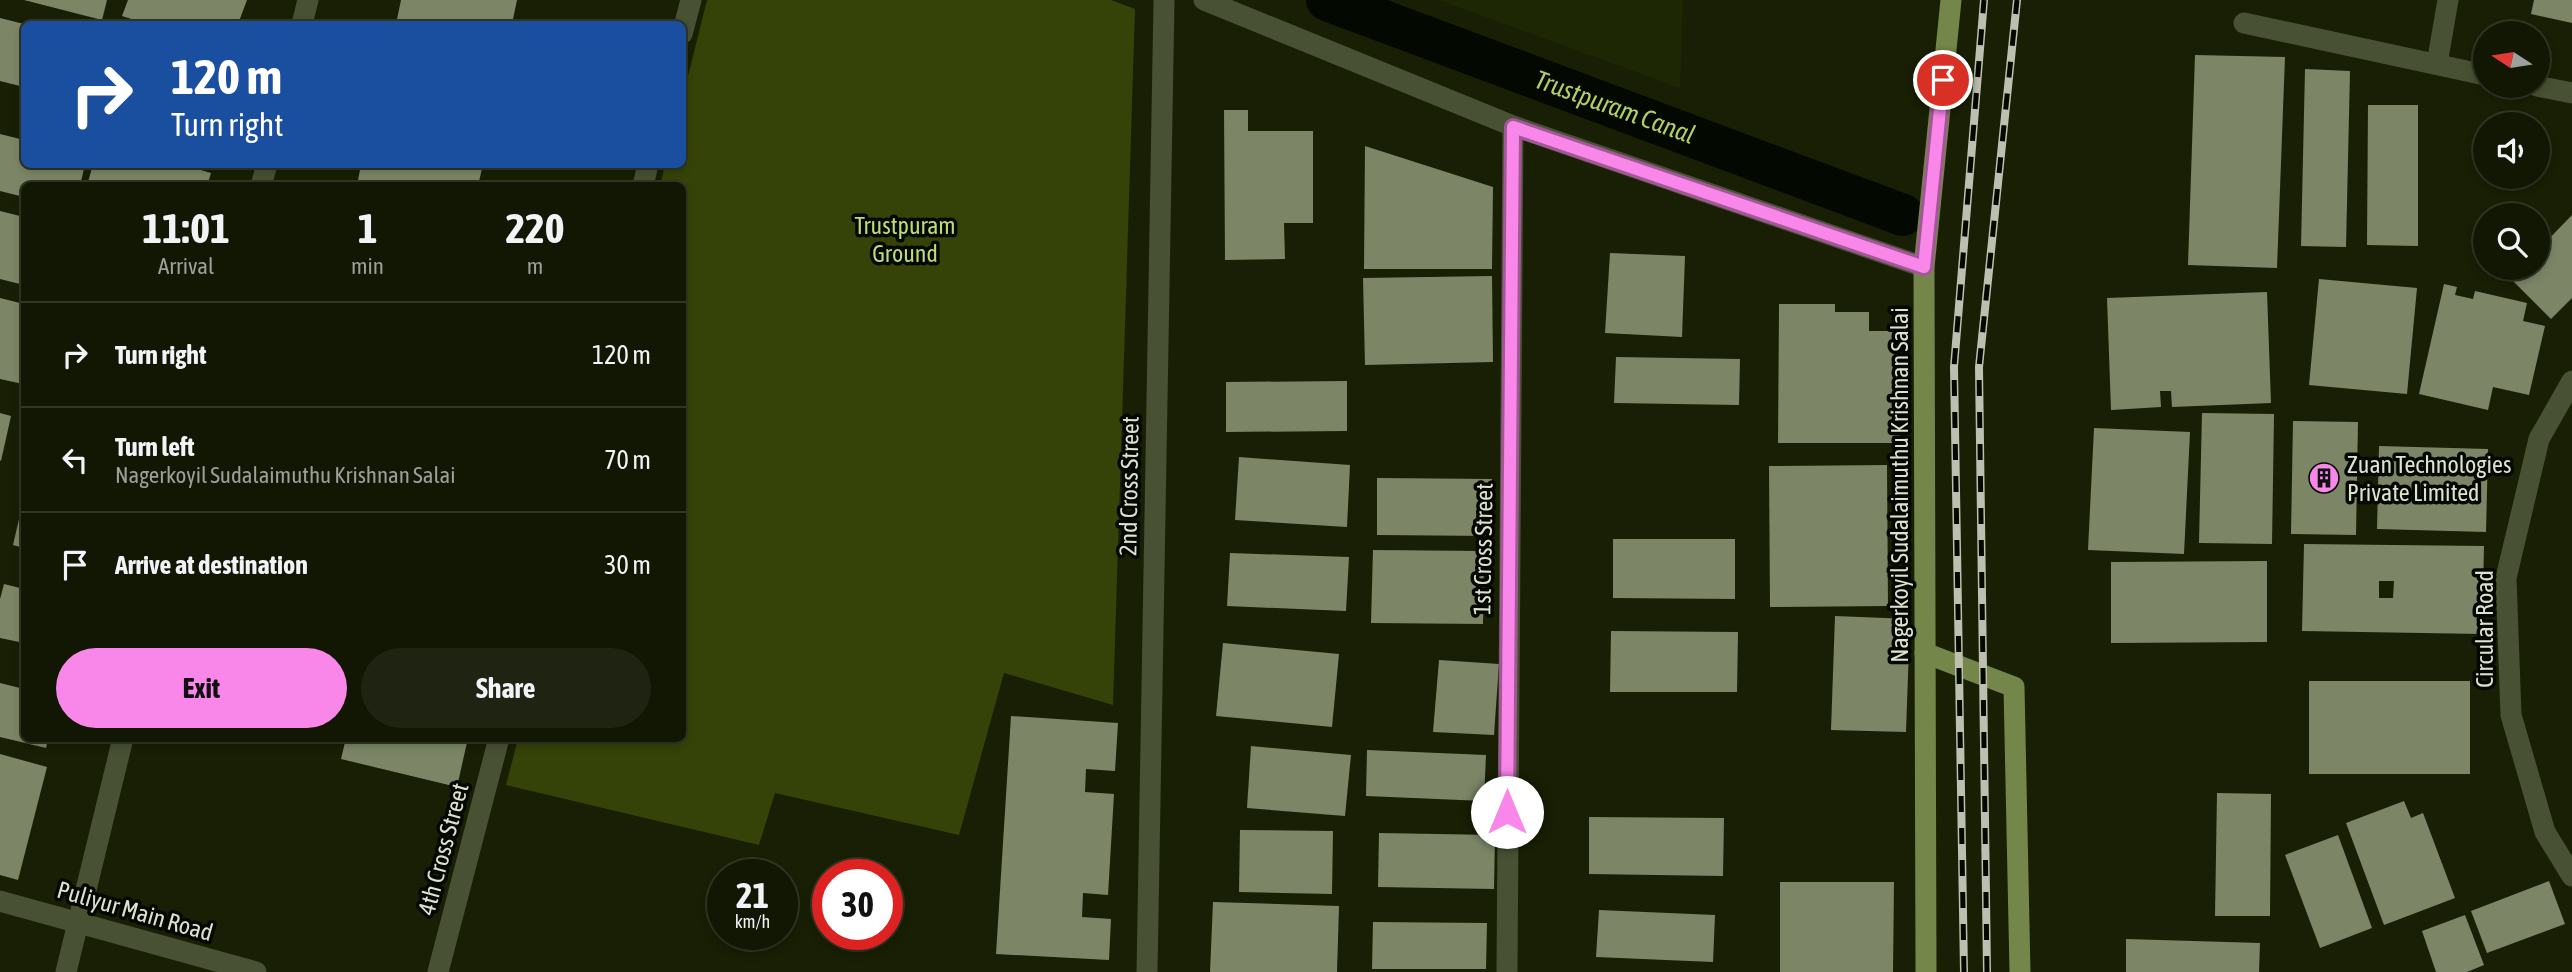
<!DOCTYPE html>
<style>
body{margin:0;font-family:"Asap Condensed",sans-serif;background:#1f2412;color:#f1f3f6;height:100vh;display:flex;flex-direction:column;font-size:26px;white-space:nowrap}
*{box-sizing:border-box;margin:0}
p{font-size:23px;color:#9c9f9a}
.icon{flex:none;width:38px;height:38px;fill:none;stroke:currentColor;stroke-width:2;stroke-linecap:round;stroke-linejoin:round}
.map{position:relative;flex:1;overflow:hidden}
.sheet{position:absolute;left:21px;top:182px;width:665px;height:560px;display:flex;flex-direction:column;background:#121703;border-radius:10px;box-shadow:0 4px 10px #0003,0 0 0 2px #313625}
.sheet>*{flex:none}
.guide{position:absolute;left:21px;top:21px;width:665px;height:147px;border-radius:10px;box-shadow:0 4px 10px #0003,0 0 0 2px #313625;background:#1a4fa0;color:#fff;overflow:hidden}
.needle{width:46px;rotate:282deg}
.buttons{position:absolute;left:2473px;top:21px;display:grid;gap:14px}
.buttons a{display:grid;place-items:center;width:77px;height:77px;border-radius:50%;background:#121703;box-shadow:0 4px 10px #0003,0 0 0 2px #313625;font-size:35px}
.speed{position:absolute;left:707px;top:859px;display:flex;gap:14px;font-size:35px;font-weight:700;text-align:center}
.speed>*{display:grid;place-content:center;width:91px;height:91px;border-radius:50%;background:#121703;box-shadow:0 4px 10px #0003,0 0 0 2px #313625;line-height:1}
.speed small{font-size:18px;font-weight:400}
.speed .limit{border:10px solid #d22;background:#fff;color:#111}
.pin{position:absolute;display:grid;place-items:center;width:60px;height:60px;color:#fff;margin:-30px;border:4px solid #fff;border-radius:50%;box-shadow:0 2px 7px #0007}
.me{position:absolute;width:77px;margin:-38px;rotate:0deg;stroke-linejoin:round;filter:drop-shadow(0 0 5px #0008)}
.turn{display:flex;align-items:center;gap:24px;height:147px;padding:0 35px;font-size:32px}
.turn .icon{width:91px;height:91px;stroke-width:2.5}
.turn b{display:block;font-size:49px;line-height:60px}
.eta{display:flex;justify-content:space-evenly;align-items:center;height:119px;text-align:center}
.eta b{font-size:42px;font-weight:700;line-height:49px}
.cta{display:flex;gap:14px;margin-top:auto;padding:14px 35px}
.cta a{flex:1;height:80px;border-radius:42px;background:#f987e9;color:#111;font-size:28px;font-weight:700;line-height:80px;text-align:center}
.cta a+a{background:#1f2412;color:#f1f3f6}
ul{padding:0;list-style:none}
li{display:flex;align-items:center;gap:21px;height:105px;padding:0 35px;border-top:2px solid #313625}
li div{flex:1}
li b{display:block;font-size:26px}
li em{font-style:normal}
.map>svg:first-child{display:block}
.built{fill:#1e2703}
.green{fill:#354308}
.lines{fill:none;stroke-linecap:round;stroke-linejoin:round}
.canal{stroke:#030800;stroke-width:42}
.building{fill:#7c8667;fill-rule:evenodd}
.minor{stroke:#485134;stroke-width:21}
.tertiary{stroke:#485134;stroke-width:21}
.primary{stroke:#748649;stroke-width:21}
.rail-casing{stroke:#bbc1ae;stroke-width:8}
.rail{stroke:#050801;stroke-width:5;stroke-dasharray:16;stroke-linecap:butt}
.route-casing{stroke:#a25897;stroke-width:18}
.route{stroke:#f987e9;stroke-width:12}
.labels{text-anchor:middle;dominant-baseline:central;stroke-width:7;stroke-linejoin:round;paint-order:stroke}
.park-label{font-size:24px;fill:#bddc75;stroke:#050801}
.poi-label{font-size:24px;fill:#dce2d1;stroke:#050801;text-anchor:start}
.street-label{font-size:24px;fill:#dce2d1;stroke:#050801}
.water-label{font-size:26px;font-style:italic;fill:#b0ce67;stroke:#050801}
</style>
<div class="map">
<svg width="2572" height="972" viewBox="0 0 2572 972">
<rect width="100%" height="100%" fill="#181f04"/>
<polygon class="built" points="1439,0 1683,0 1680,88"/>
<polygon class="green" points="707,0 1111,0 1135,9 1113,705 1004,673 959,835 775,793 759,845 506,785 518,739 682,738 682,186 660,185 665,165 682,164 683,96"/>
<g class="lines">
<polyline class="canal" points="1327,0 1903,215"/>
</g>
<g class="building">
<polygon points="24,0 107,0 102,20"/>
<polygon points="128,0 247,0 238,24 147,24 122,16"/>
<polygon points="401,0 517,0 512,24 396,24"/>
<polygon points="2534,0 2572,0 2572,23 2531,14"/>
<polygon points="0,18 24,24 24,87 0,81"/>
<polygon points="2195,55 2285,57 2277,268 2188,265"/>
<polygon points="2305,69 2350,71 2346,247 2301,246"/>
<polygon points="2368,105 2418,105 2418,246 2367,245"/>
<polygon points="1224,110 1248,110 1248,131 1313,131 1313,223 1284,223 1285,259 1225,260"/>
<polygon points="0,134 24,140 24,164 85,164 80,186 24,186 24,197 0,191"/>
<polygon points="1365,146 1493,187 1492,269 1364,269"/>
<polygon points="93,164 180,164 211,173 207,186 87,186"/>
<polygon points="361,164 483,164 478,186 357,186"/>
<polygon points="0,211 24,217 24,285 0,279"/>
<polygon points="2572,215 2572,298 2551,319 2510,278 2520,268 2538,268 2538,250"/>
<polygon points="1610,253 1685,256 1682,337 1605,333"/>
<polygon points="1492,276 1493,362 1365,365 1363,278"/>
<polygon points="2319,279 2417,288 2407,394 2309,385"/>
<polygon points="2444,284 2457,287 2455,295 2473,299 2475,291 2527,303 2523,321 2545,326 2529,395 2493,387 2488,410 2419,394"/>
<polygon points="2267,292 2271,403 2172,407 2171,391 2160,391 2161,407 2111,410 2107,298"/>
<polygon points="0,298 24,304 23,384 0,379"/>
<polygon points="1779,304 1835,304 1835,312 1869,312 1869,331 1900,331 1900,443 1778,443"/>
<polygon points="1616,357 1740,359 1739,405 1614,403"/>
<polygon points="1347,381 1347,431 1226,432 1226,382"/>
<polygon points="0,413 11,416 1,461 0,460"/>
<polygon points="2202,413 2274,414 2272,544 2199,543"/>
<polygon points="2293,421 2358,422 2356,535 2291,534"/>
<polygon points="2094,428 2190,432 2184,554 2088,550"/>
<polygon points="2379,446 2488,449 2486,532 2377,529"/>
<polygon points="1239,457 1350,465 1347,527 1235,520"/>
<polygon points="1887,465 1888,606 1770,607 1769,466"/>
<polygon points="1377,478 1492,479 1491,536 1377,535"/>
<polygon points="23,502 24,502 24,548 13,545"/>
<polygon points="1613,539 1735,539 1735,599 1613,598"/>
<path d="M 2304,544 L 2484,546 L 2482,634 L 2302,631 ZM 2379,581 L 2394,581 L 2393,598 L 2379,598 Z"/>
<polygon points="1373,550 1484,551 1483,624 1371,623"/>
<polygon points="1230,553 1349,557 1346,611 1227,606"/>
<polygon points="2267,561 2267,642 2111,643 2111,562"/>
<polygon points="4,584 24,589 24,643 0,638 0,599"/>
<polygon points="1835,616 1910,619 1906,732 1831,730"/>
<polygon points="1611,631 1738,632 1737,692 1610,692"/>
<polygon points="1223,643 1339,654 1332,727 1216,716"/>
<polygon points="1439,660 1499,664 1494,735 1433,732"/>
<rect x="2309" y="681" width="161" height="93"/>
<polygon points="0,683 24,689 24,738 48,738 46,748 0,737"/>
<polygon points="1011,716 1118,723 1115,771 1086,769 1085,792 1114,794 1108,895 1083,893 1082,917 1111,919 1109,960 996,954"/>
<polygon points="346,738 468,738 457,787 341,759"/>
<polygon points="1251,746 1351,755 1345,816 1247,808"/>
<polygon points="1367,750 1486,755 1484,801 1366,796"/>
<polygon points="0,754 47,767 18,880 0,875"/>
<polygon points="2217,793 2271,794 2270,916 2215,916"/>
<polygon points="2404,801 2411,818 2423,813 2455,898 2384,925 2346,823"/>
<polygon points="1589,817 1724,818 1723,876 1589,874"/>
<polygon points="1240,830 1333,831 1332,894 1239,892"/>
<polygon points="1379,833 1495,835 1494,889 1378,887"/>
<polygon points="2338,835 2372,928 2320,948 2285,855"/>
<polygon points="2549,881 2565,924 2487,953 2471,911"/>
<polygon points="1780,882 1894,882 1893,972 1780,972"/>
<polygon points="1213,902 1339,906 1337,972 1210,972"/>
<polygon points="1599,910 1715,915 1713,962 1596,957"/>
<polygon points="2465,915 2484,965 2467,972 2436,972 2422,931"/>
<polygon points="1373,922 1487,923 1486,969 1372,969"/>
<polygon points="2126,939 2260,943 2259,972 2126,972"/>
</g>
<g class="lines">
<g class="minor">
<polyline points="2244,23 2485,75"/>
<polyline points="302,24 308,0"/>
<polyline points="682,34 691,0"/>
<polyline points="2437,64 2448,0"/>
<polyline points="2537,86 2572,93"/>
<polyline points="261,186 267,164"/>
<polyline points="643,186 648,164"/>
<polyline points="2572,381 2539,439 2506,578 2511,715 2545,832 2572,876"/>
<polyline points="66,972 123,738"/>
<polyline points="438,972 499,738"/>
<polyline points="1147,972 1164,0"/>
<polyline points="1507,972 1513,126"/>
</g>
<g class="tertiary">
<polyline points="1204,0 1513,126 1924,267"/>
<polyline points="0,901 256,972"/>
</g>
<g class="primary">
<polyline points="1925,653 2014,687 2020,972"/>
<polyline points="1926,972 1924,267 1951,0"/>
</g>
<g class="rail-casing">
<g id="rail">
<polyline points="1964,972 1954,367 1984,0"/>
<polyline points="1987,972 1979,367 2017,0"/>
</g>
</g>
<use href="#rail" class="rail"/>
</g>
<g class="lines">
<g class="route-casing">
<polyline id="route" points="1507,812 1513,127 1924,267 1943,80"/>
</g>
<use href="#route" class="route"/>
</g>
<defs>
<g id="building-disc" transform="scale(1.575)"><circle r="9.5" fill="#f987e9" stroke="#050801"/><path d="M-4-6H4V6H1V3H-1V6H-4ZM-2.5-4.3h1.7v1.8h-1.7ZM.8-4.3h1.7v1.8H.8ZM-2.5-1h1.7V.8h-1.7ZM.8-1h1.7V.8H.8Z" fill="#111"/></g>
</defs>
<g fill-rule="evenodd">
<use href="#building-disc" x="2324" y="478"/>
</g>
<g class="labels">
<g class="park-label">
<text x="905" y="225">Trustpuram<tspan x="905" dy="28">Ground</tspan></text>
</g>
<g class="poi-label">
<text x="2347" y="464">Zuan Technologies<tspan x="2347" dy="28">Private Limited</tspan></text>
</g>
<g class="street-label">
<text transform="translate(1899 485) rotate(-90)">Nagerkoyil Sudalaimuthu Krishnan Salai</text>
<text transform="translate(1129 486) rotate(-89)">2nd Cross Street</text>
<text transform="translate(1483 549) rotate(-89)">1st Cross Street</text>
<text transform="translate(2484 629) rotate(-90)">Circular Road</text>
<text transform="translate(443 849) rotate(-75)">4th Cross Street</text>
<text transform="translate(135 911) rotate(16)">Puliyur Main Road</text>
</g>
<g class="water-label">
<text transform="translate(1615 107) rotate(20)">Trustpuram Canal</text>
</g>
</g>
</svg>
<div class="buttons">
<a><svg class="needle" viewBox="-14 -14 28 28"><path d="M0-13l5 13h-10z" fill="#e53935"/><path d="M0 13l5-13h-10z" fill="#9c9f9a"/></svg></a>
<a><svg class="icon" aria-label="sound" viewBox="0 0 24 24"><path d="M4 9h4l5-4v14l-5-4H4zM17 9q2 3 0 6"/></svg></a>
<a><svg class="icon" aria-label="search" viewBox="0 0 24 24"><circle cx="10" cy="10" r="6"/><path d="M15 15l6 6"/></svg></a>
</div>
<div class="speed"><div>21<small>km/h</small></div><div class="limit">30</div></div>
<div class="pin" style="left:1943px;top:80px;background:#d93025"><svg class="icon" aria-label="arrive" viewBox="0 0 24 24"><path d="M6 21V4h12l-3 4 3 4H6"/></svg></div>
<svg class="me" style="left:1507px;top:812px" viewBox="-20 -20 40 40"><circle r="19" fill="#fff"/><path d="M0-13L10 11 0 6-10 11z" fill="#f987e9"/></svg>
<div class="guide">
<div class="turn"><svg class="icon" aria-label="right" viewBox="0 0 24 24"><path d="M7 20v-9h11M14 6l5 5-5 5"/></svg><div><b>120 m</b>Turn right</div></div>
</div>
<section class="sheet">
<div class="eta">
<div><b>11:01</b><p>Arrival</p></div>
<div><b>1</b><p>min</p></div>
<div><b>220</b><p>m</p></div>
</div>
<ul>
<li><svg class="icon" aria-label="right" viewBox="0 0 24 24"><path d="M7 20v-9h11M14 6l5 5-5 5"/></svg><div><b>Turn right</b></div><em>120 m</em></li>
<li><svg class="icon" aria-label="left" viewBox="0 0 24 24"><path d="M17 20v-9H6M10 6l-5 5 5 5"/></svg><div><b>Turn left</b><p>Nagerkoyil Sudalaimuthu Krishnan Salai</p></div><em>70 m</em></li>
<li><svg class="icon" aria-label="arrive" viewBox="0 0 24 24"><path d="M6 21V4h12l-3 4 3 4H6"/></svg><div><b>Arrive at destination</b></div><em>30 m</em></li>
</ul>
<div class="cta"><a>Exit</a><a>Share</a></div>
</section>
</div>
